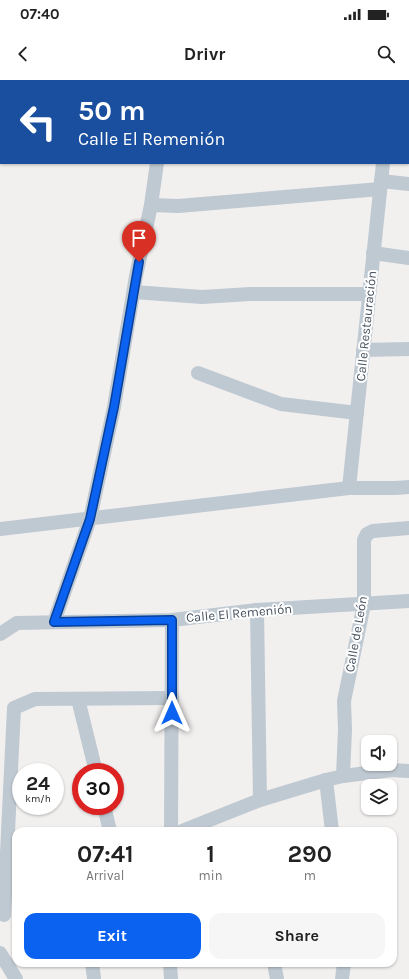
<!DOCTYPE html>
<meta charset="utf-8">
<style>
body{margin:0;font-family:Karla,sans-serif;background:#f6f6f6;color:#222;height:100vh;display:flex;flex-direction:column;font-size:15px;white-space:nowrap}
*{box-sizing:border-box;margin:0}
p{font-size:13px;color:#767676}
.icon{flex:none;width:22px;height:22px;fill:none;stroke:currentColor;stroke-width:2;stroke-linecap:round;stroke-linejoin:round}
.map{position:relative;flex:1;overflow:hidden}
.details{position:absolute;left:12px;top:747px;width:385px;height:140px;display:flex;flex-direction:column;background:#fff;border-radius:12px;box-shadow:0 1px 3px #0004}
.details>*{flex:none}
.guide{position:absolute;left:0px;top:0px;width:409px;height:84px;box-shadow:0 1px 3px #0004;background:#1a4fa0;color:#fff;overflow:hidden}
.fabs{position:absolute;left:361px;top:655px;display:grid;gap:8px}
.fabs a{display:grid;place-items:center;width:36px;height:36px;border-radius:8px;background:#fff;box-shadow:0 1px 3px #0004;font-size:20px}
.speed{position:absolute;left:12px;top:683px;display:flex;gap:8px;font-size:20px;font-weight:700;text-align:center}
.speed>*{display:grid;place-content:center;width:52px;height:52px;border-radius:50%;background:#fff;box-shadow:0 1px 3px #0004;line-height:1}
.speed small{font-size:10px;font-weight:400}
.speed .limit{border:6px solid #d22;background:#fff;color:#111}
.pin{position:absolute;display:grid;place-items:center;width:34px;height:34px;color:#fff;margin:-41px -17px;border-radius:50% 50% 50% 0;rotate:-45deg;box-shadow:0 0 4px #0007}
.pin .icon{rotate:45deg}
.me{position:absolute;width:44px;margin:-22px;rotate:0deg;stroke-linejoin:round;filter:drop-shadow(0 0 3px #0008)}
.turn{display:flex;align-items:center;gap:14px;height:84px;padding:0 12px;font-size:18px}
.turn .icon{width:52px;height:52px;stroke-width:2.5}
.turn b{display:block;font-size:28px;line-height:34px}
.eta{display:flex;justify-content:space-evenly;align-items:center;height:68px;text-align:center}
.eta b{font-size:24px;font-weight:700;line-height:28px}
.cta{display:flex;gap:8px;margin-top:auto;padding:8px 12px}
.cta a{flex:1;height:46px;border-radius:12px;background:#0b62f0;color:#fff;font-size:16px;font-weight:700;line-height:46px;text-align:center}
.cta a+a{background:#f6f6f6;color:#222}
.status{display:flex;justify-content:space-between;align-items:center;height:28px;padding:0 20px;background:#fff;direction:ltr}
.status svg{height:11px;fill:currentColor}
header{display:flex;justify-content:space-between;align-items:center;height:52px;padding:0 12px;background:#fff;font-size:18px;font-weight:700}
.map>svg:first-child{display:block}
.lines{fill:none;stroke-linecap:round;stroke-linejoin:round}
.minor{stroke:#bfc9d2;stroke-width:14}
.route-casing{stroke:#07409c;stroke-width:10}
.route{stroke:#0b62f0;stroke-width:7}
.labels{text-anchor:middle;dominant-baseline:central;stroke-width:4;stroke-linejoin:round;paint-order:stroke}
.street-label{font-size:13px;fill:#46515e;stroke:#fff}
</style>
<div class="status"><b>07:40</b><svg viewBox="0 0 49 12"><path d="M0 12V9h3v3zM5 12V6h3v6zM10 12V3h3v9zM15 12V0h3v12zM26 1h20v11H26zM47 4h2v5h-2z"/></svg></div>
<header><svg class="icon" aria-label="back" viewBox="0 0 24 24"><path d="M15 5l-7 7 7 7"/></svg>Drivr<svg class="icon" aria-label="search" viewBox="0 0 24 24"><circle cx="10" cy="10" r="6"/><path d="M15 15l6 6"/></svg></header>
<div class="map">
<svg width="409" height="899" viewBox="0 0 409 899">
<rect width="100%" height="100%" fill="#f2efef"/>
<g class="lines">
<g class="minor">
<polyline points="170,1 170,0"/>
<polyline points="265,1 265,0"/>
<polyline points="396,1 396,0"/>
<polyline points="381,101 409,104"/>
<polyline points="151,125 178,126 380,109"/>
<polyline points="373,173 409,178"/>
<polyline points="134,212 202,217 250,214 369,214"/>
<polyline points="363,270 409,269"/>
<polyline points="198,293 281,324 357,333"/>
<polyline points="349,408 383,83"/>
<polyline points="0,449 349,408 395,408 409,407"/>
<polyline points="257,530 260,720"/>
<polyline points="54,542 90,439 114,327 136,196 151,125 157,83"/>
<polyline points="0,554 17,543 172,540 257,530 409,521"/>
<polyline points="78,619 96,692"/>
<polyline points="343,696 345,650 344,621 364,524 364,460 367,454 373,451 409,448"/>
<polyline points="326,700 332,751"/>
<polyline points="104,726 110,751"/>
<polyline points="171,751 172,540"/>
<polyline points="182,751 260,720 326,700 343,696 391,690 409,691"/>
<polyline points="4,835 14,628 35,619 172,618"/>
<polyline points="0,873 16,899"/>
<polyline points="92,883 94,898"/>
<polyline points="170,883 171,899"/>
<polyline points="274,883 277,899"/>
<polyline points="342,899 344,883"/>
</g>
</g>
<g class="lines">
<g class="route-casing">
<polyline id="route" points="139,182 114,327 90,439 54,542 172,540 172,633"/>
</g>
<use href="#route" class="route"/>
</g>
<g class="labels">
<g class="street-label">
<text transform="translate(366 246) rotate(-84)">Calle Restauración</text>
<text transform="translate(239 533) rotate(-5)">Calle El Remenión</text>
<text transform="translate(356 554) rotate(-80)">Calle de León</text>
</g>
</g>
</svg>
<div class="fabs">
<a><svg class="icon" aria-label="sound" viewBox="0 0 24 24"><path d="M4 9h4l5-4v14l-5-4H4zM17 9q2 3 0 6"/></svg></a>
<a><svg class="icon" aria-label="layers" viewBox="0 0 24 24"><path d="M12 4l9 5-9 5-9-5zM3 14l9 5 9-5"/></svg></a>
</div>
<div class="speed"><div>24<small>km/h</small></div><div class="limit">30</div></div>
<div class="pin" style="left:139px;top:182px;background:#d93025"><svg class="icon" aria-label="arrive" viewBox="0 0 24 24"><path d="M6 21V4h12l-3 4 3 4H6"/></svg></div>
<svg class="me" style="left:172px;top:633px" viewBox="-20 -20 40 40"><path d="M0-17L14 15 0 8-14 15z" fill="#0b62f0" stroke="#fff" stroke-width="4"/></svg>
<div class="guide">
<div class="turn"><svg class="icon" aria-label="left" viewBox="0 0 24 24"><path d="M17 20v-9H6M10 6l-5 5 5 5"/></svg><div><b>50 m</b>Calle El Remenión</div></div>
</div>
<section class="details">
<div class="eta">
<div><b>07:41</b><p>Arrival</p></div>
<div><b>1</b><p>min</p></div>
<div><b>290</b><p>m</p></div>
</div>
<div class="cta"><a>Exit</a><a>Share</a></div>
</section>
</div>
